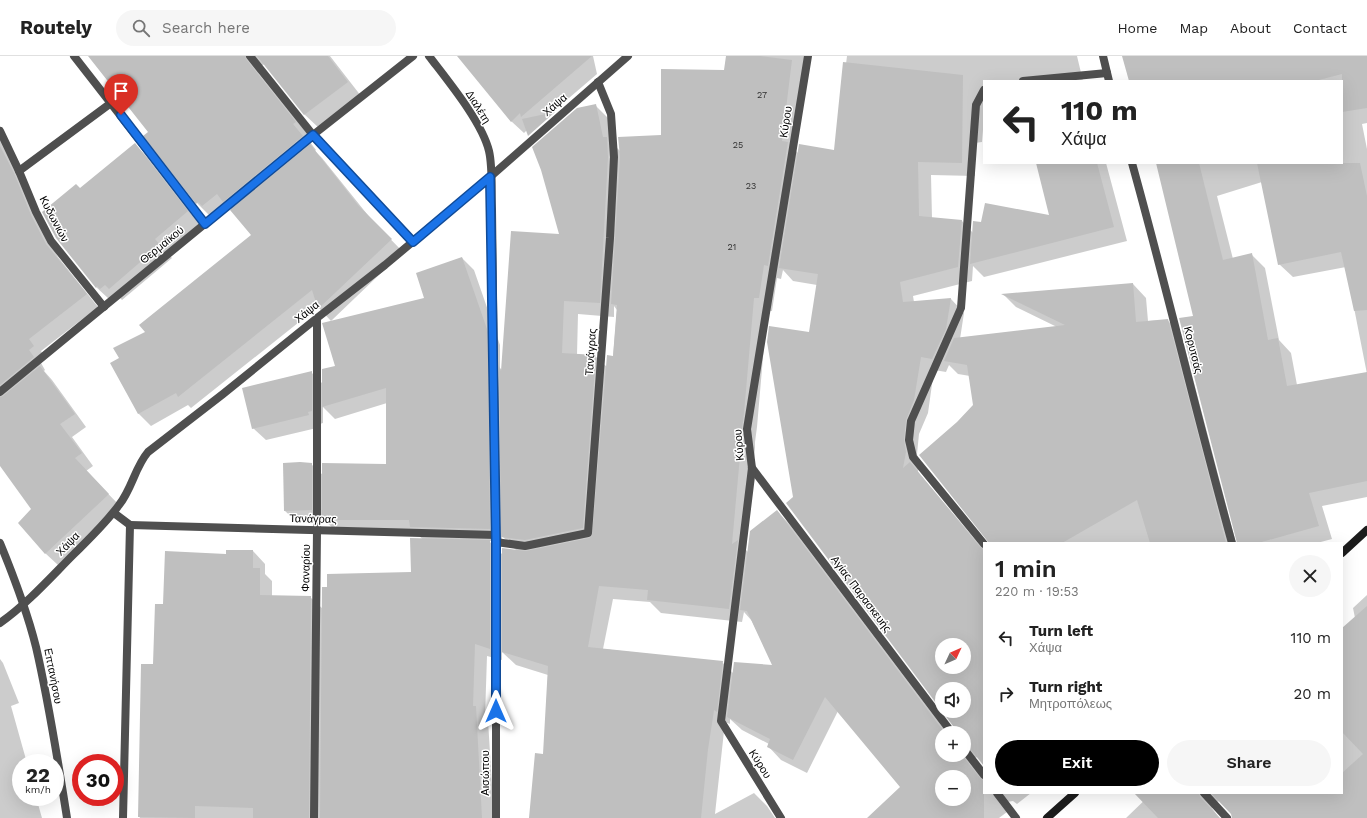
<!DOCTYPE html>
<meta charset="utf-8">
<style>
body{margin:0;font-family:"Work Sans",sans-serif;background:#f6f6f6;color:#222;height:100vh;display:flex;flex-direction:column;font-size:15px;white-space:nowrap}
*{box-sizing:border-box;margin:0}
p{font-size:13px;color:#767676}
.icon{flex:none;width:22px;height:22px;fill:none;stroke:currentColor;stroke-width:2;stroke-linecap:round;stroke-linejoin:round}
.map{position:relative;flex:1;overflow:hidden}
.sheet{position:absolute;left:983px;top:486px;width:360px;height:252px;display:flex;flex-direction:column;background:#fff;border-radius:0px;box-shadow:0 4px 16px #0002}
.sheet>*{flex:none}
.top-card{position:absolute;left:983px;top:24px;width:360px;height:84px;border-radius:0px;box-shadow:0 4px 16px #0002;background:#fff;color:#222;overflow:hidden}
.needle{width:26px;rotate:46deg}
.tools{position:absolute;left:935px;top:582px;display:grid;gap:8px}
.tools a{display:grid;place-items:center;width:36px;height:36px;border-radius:50%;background:#fff;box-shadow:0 4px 16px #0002;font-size:20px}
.speed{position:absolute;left:12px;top:698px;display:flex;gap:8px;font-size:20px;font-weight:700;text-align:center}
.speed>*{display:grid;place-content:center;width:52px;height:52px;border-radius:50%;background:#fff;box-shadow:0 4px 16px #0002;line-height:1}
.speed small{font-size:10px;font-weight:400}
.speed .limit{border:6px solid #d22;background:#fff;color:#111}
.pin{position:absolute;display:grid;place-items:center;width:34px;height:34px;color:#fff;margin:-41px -17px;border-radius:50% 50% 50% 0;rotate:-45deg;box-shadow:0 0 4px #0007}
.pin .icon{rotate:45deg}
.me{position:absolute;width:44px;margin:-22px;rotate:0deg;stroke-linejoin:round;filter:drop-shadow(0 0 3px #0008)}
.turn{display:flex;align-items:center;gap:14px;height:84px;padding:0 12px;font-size:18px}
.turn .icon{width:52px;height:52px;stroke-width:2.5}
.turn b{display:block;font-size:28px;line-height:34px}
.round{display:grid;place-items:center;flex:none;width:42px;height:42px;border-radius:21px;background:#f6f6f6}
.overview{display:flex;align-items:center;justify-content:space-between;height:68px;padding:0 12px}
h1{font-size:24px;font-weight:600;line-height:30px}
.cta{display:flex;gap:8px;margin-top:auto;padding:8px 12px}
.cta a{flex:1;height:46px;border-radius:24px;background:#000;color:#fff;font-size:16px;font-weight:600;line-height:46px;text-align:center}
.cta a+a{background:#f6f6f6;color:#222}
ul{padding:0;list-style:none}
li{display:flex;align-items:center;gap:12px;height:56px;padding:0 12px}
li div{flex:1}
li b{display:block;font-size:15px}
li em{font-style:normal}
header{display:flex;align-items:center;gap:24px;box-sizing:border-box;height:56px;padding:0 20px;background:#fff;border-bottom:1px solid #e0e0e0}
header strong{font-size:19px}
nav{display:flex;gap:22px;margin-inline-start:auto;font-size:14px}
.search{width:280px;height:36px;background:#f6f6f6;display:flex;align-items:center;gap:10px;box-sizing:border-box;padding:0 14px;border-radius:22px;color:#767676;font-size:15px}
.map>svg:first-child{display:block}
.shadow{fill:#0003;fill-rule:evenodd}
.building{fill:#bfbfbf;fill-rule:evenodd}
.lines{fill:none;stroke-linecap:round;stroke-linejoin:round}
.minor{stroke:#4f4f4f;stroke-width:8}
.secondary{stroke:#1c1c1c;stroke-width:8}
.route-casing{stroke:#114b97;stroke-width:10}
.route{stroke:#1a73e8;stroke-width:7}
.labels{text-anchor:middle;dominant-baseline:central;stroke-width:3;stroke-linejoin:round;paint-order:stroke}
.number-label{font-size:9px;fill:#303030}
.street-label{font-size:11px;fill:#000;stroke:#fff}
</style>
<header>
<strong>Routely</strong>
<div class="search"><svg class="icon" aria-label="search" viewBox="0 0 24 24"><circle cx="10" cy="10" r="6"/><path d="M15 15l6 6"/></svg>Search here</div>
<nav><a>Home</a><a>Map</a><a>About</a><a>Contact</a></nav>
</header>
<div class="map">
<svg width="1367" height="762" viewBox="0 0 1367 762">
<rect width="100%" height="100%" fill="#fff"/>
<g class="shadow">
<polygon points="89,0 330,0 361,40 319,72 305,59 265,8 260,10 258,15 259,18 309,80 307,82 316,94 315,95 322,102 371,163 403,196 331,265 318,251 191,352 188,349 151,370 138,357 120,302 147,276 253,179 231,152 211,161 197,147 150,76"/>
<polygon points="458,0 593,0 597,18 534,72 531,70 524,77 511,65"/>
<path d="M 727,0 L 807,0 L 796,95 L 799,98 L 835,95 L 847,0 L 1077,0 L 1083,25 L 984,25 L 984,75 L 983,74 L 982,86 L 975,87 L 975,120 L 931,119 L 932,162 L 962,165 L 973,177 L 982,167 L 1051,160 L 1037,107 L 1106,107 L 1127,185 L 984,221 L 973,210 L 972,225 L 913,240 L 914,246 L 951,243 L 964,257 L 960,283 L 1057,271 L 1016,251 L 1004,239 L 1133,228 L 1146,242 L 1148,265 L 1167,264 L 1181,277 L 1236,487 L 990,487 L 957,367 L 974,350 L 970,320 L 958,318 L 949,309 L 946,316 L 934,314 L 928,357 L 919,378 L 917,398 L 919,410 L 918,416 L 984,494 L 984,709 L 978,701 L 974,702 L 973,710 L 984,725 L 984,737 L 1031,737 L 1017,748 L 1013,745 L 1007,746 L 1007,756 L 999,762 L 875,762 L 901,731 L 838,655 L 807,717 L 781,704 L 768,690 L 769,688 L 742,674 L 730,663 L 730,668 L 725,666 L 715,758 L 754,737 L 767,750 L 775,762 L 530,762 L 544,699 L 548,619 L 516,609 L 502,596 L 502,604 L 487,600 L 485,661 L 488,664 L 494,762 L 140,762 L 139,760 L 154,609 L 164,549 L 227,499 L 253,495 L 265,508 L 265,518 L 272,525 L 272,540 L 310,541 L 323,553 L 412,517 L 423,484 L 416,476 L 336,475 L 323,463 L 323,466 L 298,467 L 285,455 L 311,408 L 324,420 L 387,409 L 387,347 L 335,363 L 323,351 L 323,367 L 320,368 L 321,371 L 266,384 L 253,372 L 311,316 L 324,329 L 336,310 L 425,242 L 462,202 L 474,214 L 500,289 L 500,312 L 502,314 L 560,179 L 595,49 L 610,64 L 616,91 L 620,95 L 662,80 L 725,15 ZM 783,214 L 793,225 L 817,229 L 810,277 L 794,442 L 942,653 L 942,633 L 964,633 L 964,655 L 944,655 L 958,677 L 964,677 L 964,699 L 942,699 L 942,677 L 947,677 L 790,469 L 777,455 L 748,496 L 746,494 L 755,392 L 755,386 L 757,371 L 767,255 L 772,255 L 777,222 L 781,223 ZM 614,250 L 617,254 L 613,301 L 607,311 L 595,300 L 577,299 L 578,258 L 614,261 ZM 502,480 L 517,495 L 502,498 L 489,485 L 502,485 ZM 613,543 L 650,546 L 661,557 L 742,566 L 744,556 L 752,565 L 774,611 L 733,617 L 722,606 L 603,593 ZM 942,589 L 964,589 L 964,611 L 942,611 ZM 942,721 L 964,721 L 964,743 L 942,743 Z"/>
<path d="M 1229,0 L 1367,0 L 1367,67 L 1362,68 L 1367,93 L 1367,441 L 1322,450 L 1332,483 L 1317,487 L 1238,487 L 1194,261 L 1157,107 L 1342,107 L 1342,25 L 1228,25 ZM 1262,126 L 1279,208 L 1293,221 L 1346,211 L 1367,318 L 1297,329 L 1291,297 L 1279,284 L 1265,212 L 1251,198 L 1233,203 L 1217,140 Z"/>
<polygon points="0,77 43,172 58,201 98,251 41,295 46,303 41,307 45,314 44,315 52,324 86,371 72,381 93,410 86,415 121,451 58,509 45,497 33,453 0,408"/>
<polygon points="135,88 147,101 199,168 166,196 172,202 122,244 118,240 109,243 96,231 80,133"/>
<polygon points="1367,539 1367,762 1233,762 1232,758 1220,745 1213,747 1212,752 1219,762 1126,762 1152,737 1342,737 1342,574 1355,562 1353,552"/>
<polygon points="0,603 3,607 19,647 11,650 27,707 21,707 21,741 36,741 42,762 0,762"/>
</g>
<g class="building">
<polygon points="88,0 245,0 246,3 296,66 293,68 303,80 223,146 217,138 202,150 198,146 196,148 143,80 148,76"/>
<polygon points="257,0 328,0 348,26 304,59"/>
<polygon points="457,0 592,0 521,61 520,57 511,66"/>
<polygon points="726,0 760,0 792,4 782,85 788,86 768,210 764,209 759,242 754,242 744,357 742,372 742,378 732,488 738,484 729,553 647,544 648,534 599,530 588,591 723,605 717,656 714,654 708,693 701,762 529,762 535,697 543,698 548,610 502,596 502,492 526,495 589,482 592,480 607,299 613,300 617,249 611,248 620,101 618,81 661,79 661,13 724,14"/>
<polygon points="1122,0 1367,0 1367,52 1342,56 1342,18 1315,25 1129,25"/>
<path d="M 843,6 L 963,19 L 962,107 L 918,106 L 919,160 L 962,164 L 958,211 L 900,226 L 903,246 L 951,242 L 946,273 L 932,303 L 921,301 L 914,344 L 906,364 L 904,384 L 906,396 L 903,412 L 910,406 L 980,491 L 984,493 L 984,710 L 968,690 L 964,688 L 964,677 L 957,677 L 956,674 L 942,655 L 964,655 L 964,633 L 942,633 L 942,655 L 786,447 L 793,441 L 767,286 L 769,270 L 809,276 L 818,218 L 779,212 L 799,88 L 834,94 ZM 942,589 L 964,589 L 964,611 L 942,611 Z"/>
<polygon points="596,48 603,81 607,81 608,101 600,247 564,245 562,297 596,299 583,472 525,484 501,481 499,310 501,315 511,175 559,178 541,114 532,91 577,52"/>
<polygon points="555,56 528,80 522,63"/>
<polygon points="135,87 188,155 155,183 160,189 109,233 105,229 100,233 97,230 96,232 56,182 42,156 76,128 80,132"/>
<polygon points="310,88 358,149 392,183 318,253 312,234 178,341 176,337 138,358 110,307 119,302 113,292 145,276 139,269 251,179 230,154"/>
<polygon points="0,90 14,117 31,159 46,188 87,238 29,283 34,290 29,294 34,301 0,329"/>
<polygon points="1036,107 1097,107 1114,171 970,208 973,165 981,166 985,147 1049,159"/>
<polygon points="1156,107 1199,107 1223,204 1252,197 1268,284 1278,282 1287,330 1367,316 1367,425 1309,437 1319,470 1258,487 1237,487 1179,262 1193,260"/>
<polygon points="1257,107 1360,107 1367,140 1367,254 1354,255 1341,196 1278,209"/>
<polygon points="462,201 488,276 490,473 410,471 409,464 322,464 322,407 386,408 386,332 322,351 322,313 335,310 322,267 424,242 416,217"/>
<polygon points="1133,227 1136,266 1168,263 1226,487 1150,487 1137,444 1062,487 989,487 919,399 957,366 973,349 967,309 944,305 954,282 1065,269 1001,238"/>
<polygon points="40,310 75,358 60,368 82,397 75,402 109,438 45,498 18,467 31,453 0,410 0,341 3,340"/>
<polygon points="312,315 312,355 308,356 309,359 252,373 242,332"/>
<polygon points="300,406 312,407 312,454 284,455 283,407"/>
<path d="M 777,454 L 945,677 L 942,677 L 942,699 L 962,699 L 980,722 L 984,724 L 984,762 L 867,762 L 900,731 L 825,641 L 793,704 L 767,691 L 770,683 L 727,661 L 734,606 L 772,609 L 747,555 L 740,554 L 750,475 ZM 942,721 L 964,721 L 964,743 L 942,743 Z"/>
<polygon points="410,482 490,484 490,593 475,588 473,650 476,650 482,762 320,762 322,531 327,531 327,518 411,516"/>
<polygon points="226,494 253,494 253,512 260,512 260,539 311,540 309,762 253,762 253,752 195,750 195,762 138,761 141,608 153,608 155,548 163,548 165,495 226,498"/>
<polygon points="1367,550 1367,762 1232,762 1231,758 1211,737 1342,737 1342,717 1363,698 1342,676 1342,572"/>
<polygon points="1134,737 1199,737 1200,741 1220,762 1158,762"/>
</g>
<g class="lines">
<g class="minor">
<polyline points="74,0 205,168"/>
<polyline points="250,0 313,79 413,186"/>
<path d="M 429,0 C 448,25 482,66 489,95 C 493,112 491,136 492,153 L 496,486 L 496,762"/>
<polyline points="1103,0 1109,25"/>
<polyline points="1023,25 1107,17"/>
<polyline points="984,34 976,49 961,252 911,365 909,384 913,401 984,488"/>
<polyline points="0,75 19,115 36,156 51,185 104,251"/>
<path d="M 1132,107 C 1167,233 1197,361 1232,487"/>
<polyline points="19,115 111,47"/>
<polyline points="0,336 313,79 413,0"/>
<polyline points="752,412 952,677"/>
<polyline points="114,457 130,469 123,762"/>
<polyline points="130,469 496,479"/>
<polyline points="496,486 525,490 588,477 610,182 614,101 611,58 598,26"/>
<path d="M 0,487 C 14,521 27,555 36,591 C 49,647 58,705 67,762"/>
<path d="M 0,567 C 27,548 50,522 74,498 C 89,483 106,467 119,449 C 132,433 135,411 148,396 L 223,338 L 317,262 L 385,209 L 490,121 L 628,0"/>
<polyline points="964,693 984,719"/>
<polyline points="997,737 1016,762"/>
<polyline points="1204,737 1227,762"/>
<polyline points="314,762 317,474 317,262"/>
<polyline points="781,762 721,665 752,412 747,373 808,0"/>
</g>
<g class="secondary">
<polyline points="1342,497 1367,474"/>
<polyline points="1047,762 1075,737"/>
</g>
</g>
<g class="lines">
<g class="route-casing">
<polyline id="route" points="121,59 205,168 313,79 413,186 490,121 496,486 496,655"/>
</g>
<use href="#route" class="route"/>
</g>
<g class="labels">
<g class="number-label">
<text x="762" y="39">27</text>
<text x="738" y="89">25</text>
<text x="751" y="130">23</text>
<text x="732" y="191">21</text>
</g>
<g class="street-label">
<text transform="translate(555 49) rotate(-41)">Χάψα</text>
<text transform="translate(478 51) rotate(58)">Διαλέτη</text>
<text transform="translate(786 66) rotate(-81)">Κύρου</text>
<text transform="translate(54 163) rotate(62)">Κυδωνιών</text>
<text transform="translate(162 189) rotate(-39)">Θερμαϊκού</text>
<text transform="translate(307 256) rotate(-39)">Χάψα</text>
<text transform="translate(1193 294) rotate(76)">Κορυτσάς</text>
<text transform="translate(591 296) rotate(-86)">Τανάγρας</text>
<text transform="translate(739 389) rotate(-95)">Κύρου</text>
<text transform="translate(313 463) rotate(1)">Τανάγρας</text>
<text transform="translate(68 488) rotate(-46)">Χάψα</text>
<text transform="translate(306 512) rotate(-89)">Φαναρίου</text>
<text transform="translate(861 538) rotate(53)">Αγίας Παρασκευής</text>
<text transform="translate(53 620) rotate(79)">Επτανήσου</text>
<text transform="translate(760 708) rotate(58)">Κύρου</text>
<text transform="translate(485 717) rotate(-90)">Αισώπου</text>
</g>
</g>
</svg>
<div class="tools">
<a><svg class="needle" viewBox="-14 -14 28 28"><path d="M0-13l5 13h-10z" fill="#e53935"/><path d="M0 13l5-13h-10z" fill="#767676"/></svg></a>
<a><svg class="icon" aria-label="sound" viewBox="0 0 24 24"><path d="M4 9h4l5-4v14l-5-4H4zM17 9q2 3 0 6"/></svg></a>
<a>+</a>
<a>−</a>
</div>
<div class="speed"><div>22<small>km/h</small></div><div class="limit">30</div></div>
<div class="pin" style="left:121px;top:59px;background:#d93025"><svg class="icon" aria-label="arrive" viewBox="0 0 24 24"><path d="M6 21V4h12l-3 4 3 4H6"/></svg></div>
<svg class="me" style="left:496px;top:655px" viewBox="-20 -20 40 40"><path d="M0-17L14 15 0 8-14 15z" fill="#1a73e8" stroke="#fff" stroke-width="4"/></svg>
<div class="top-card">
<div class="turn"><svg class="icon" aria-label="left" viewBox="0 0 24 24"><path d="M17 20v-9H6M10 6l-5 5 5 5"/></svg><div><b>110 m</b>Χάψα</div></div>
</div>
<section class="sheet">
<div class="overview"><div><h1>1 min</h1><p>220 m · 19:53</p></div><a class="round"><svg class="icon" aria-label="close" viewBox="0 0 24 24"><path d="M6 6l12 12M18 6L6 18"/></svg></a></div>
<ul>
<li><svg class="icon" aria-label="left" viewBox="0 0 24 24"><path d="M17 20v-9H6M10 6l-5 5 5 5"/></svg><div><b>Turn left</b><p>Χάψα</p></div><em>110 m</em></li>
<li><svg class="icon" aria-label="right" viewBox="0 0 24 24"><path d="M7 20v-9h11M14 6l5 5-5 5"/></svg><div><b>Turn right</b><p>Μητροπόλεως</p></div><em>20 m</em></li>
</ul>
<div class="cta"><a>Exit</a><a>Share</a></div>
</section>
</div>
